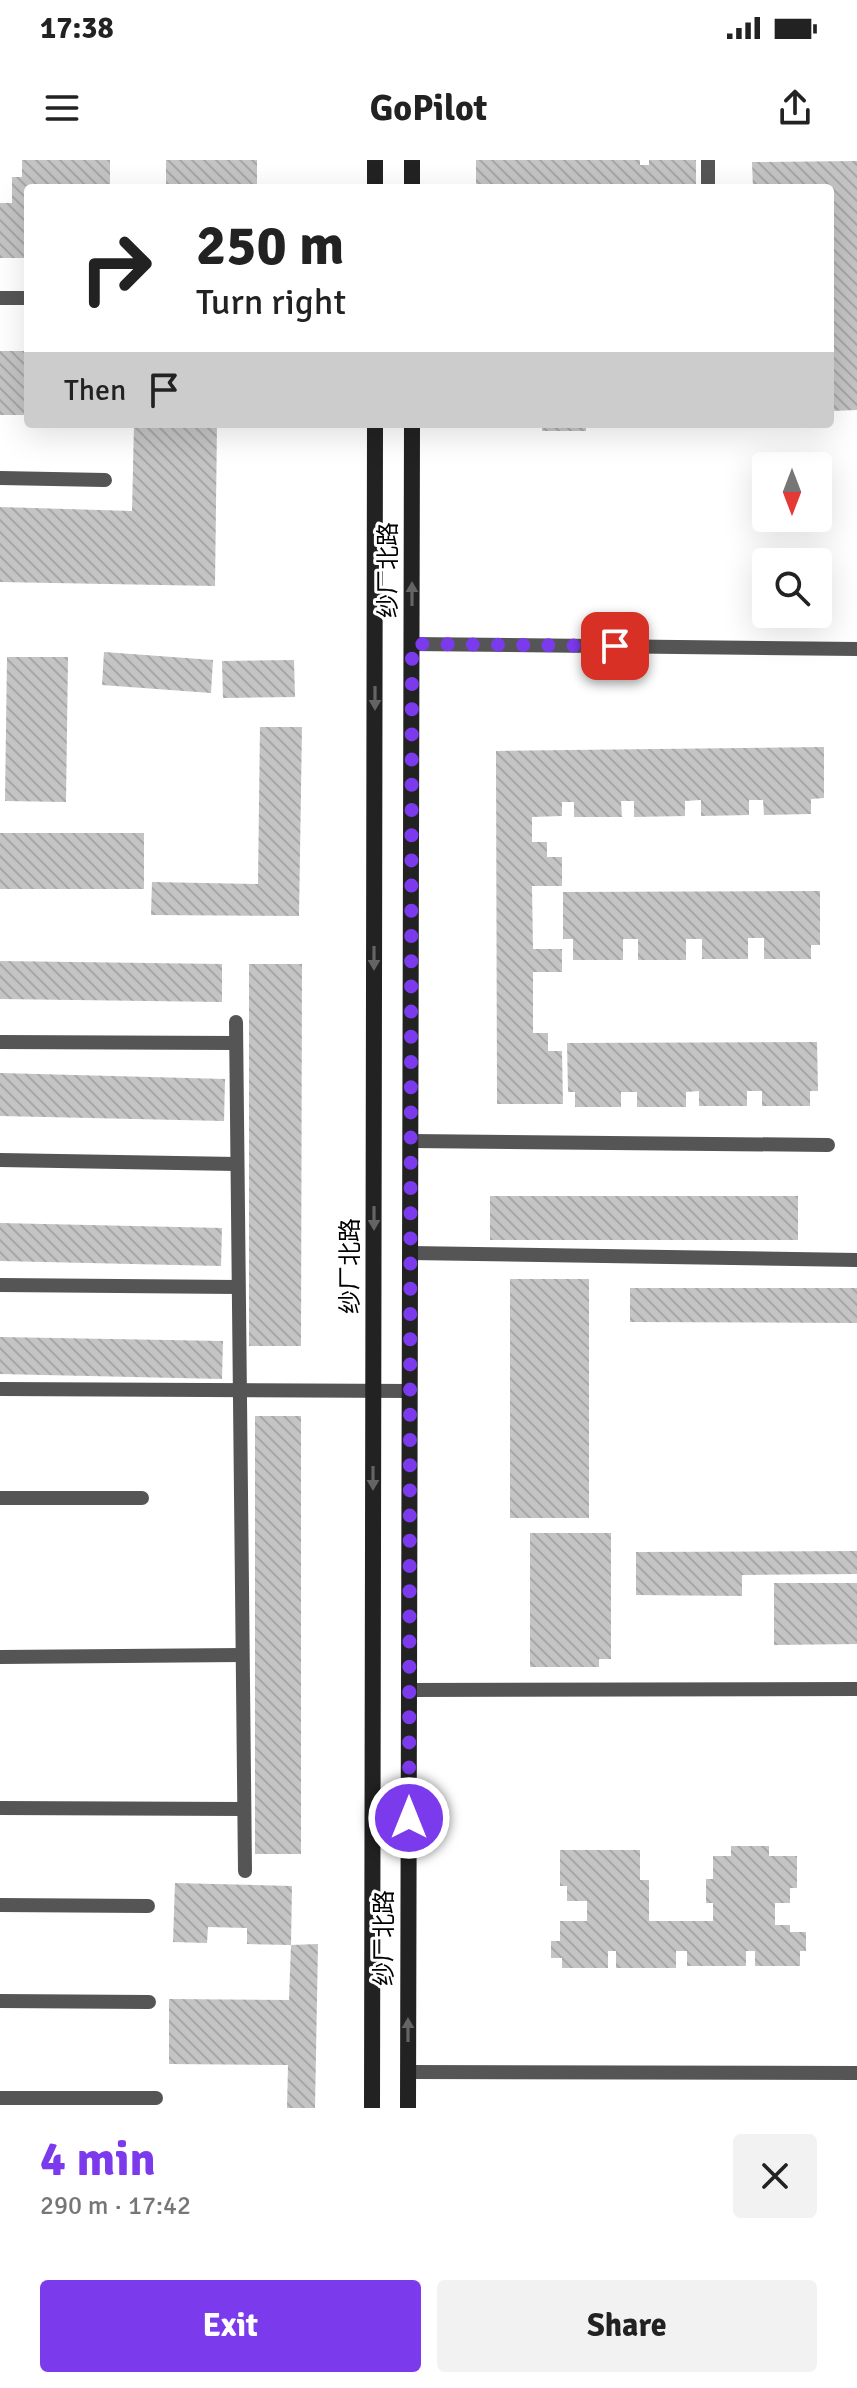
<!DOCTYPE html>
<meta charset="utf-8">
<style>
body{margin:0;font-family:Signika,"Noto Sans SC",sans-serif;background:#f2f2f2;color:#222;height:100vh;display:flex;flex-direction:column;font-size:30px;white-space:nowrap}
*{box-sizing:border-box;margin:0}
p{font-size:26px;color:#767676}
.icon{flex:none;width:44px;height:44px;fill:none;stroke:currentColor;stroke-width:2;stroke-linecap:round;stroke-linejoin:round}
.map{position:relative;height:1948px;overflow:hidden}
.panel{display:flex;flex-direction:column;background:#fff;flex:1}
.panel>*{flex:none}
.banner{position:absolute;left:24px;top:24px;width:810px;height:244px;border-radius:8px;box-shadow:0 8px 32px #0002;background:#fff;color:#222;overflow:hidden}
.needle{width:52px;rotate:180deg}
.controls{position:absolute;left:752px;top:292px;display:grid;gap:16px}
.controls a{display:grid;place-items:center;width:80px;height:80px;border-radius:8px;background:#fff;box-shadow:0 8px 32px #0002;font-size:40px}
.pin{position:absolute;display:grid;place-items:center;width:68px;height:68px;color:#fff;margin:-34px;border-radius:16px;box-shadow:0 4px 12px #0006}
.me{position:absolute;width:88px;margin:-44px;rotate:0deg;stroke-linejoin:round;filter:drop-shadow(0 0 6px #0008)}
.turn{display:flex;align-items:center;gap:28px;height:168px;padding:0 40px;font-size:36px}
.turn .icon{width:104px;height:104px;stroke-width:2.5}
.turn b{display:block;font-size:56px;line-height:68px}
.then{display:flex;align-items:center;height:76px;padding:0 40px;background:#0003;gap:16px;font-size:30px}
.round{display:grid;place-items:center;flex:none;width:84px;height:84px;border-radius:8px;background:#f2f2f2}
.head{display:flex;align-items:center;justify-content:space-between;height:136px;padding:0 40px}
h1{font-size:48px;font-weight:700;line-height:60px;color:#7c3aed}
.button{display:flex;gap:16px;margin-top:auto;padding:16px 40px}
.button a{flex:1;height:92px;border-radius:8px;background:#7c3aed;color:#fff;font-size:32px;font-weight:700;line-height:92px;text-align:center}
.button a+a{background:#f2f2f2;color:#222}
.status{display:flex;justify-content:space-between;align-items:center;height:56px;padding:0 40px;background:#fff;direction:ltr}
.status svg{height:22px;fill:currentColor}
header{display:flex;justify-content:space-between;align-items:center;height:104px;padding:0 40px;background:#fff;font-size:36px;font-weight:700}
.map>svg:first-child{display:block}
.building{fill:url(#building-back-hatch)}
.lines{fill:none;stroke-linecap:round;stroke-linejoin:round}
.service{stroke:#555;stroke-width:14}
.secondary{stroke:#222;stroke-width:16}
.oneway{fill:#646464}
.route{stroke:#7c3aed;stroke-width:14;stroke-dasharray:0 25.2}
.labels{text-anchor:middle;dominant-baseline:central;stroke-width:6;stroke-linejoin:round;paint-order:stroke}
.street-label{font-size:24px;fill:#000;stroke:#fff}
</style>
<div class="status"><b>17:38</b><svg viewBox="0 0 49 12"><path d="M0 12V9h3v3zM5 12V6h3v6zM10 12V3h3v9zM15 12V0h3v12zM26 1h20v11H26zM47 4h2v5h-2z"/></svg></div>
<header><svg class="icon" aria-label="menu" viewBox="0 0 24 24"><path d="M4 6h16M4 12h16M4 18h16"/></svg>GoPilot<svg class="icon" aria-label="share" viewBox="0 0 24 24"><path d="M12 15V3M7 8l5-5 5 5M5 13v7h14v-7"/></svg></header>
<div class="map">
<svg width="857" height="1948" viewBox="0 0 857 1948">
<defs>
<pattern id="building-back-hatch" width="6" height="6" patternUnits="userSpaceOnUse" patternTransform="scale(2)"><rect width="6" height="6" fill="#c4c4c4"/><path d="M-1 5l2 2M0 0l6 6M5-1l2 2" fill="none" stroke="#a7a7a7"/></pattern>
</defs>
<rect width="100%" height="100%" fill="#fff"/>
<g class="building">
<polygon points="22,0 110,0 110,28 28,28 28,98 0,98 0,43 12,43 12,17 22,17"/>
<rect x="166" y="0" width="91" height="28"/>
<polygon points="476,0 640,0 640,5 649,5 649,0 696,0 696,28 476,28"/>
<polygon points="857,1 857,250 830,251 830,28 753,28 752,2"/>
<rect x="0" y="191" width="28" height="64"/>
<polygon points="134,264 217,264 215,426 0,422 0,347 132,351"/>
<rect x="542" y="264" width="44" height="7"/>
<polygon points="104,492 213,500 211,533 102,525"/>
<polygon points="7,497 68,497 66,642 5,641"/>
<polygon points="294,500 295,537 223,538 222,501"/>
<polygon points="260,567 302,567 299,756 151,755 152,722 258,724"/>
<polygon points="824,587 824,638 811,639 811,654 764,655 763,640 749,640 749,655 701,656 701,640 685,641 685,656 634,657 634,641 621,641 622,657 574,657 574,642 562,642 562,656 532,657 532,682 547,682 547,697 562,697 562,726 532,726 533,789 562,789 562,812 533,812 533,873 548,873 548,891 562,891 563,944 497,944 496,591"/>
<rect x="0" y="673" width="144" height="56"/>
<polygon points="820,731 820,785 811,785 811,799 764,799 764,778 748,778 748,799 702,799 702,779 686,779 686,800 638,800 638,779 623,779 623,800 573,800 573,779 563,779 563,732"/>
<polygon points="0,801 222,804 222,842 0,839"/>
<polygon points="249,804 302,804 301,1186 249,1186"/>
<polygon points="817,882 818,931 810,931 810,946 762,946 762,931 747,931 747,946 699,946 699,931 686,932 686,947 637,947 637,932 621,932 621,947 575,947 575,932 568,932 567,883"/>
<polygon points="0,913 225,919 224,961 0,956"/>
<rect x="490" y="1036" width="308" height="44"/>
<polygon points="0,1063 222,1068 221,1106 0,1101"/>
<rect x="510" y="1119" width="79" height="239"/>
<polygon points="630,1128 857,1128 857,1163 630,1162"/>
<polygon points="0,1177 223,1181 222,1219 0,1214"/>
<rect x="255" y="1256" width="46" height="438"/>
<polygon points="530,1373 611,1373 611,1499 599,1499 599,1507 530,1507"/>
<polygon points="857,1391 857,1414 742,1415 742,1436 636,1435 636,1392"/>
<polygon points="774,1423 857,1423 857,1484 774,1485"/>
<polygon points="731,1686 769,1686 769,1696 797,1696 797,1728 790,1728 790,1743 775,1743 775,1765 790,1765 790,1772 806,1772 806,1791 800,1791 800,1806 755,1806 755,1791 746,1791 746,1806 687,1806 687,1791 676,1791 676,1808 616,1808 616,1791 608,1791 608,1808 562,1808 562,1798 551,1798 551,1781 560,1781 560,1761 587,1761 587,1741 567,1741 567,1726 560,1726 560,1690 640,1690 640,1720 649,1720 649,1761 713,1761 713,1743 706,1743 706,1719 713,1719 713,1696 731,1696"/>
<polygon points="175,1723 292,1726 291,1785 247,1784 247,1768 208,1767 207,1783 173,1782"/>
<polygon points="318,1784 315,1948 287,1948 288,1905 169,1904 169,1839 289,1840 291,1785"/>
</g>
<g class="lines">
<g class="service">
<polyline points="708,28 708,0"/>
<polyline points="0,138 28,138"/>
<polyline points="0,318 105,320"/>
<polyline points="412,484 857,489"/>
<polyline points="236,862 245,1711"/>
<polyline points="0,882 236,883"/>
<polyline points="410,981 828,985"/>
<polyline points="0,1000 237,1004"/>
<polyline points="410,1093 857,1100"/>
<polyline points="0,1125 238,1127"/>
<polyline points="0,1229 409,1231"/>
<polyline points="0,1338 142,1338"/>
<polyline points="0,1497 242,1495"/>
<polyline points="409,1530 857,1529"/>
<polyline points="0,1648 244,1649"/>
<polyline points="0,1745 148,1746"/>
<polyline points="0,1841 149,1842"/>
<polyline points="408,1912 857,1913"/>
<polyline points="0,1938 156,1938"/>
</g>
<g class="secondary">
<polyline points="375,0 375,28"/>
<polyline points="412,28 412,0"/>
<polyline points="372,1948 375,264"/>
<polyline points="408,1948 412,264"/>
</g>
</g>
<defs><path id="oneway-solid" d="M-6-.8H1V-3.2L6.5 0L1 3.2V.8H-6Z" transform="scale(2)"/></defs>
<g class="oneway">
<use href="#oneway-solid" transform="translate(412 434) rotate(-90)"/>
<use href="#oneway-solid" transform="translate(375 538) rotate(90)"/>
<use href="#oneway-solid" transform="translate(374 798) rotate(90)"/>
<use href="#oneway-solid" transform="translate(374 1058) rotate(90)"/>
<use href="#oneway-solid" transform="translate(373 1318) rotate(90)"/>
<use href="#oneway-solid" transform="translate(408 1870) rotate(-90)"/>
</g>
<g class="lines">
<polyline class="route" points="409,1658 412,484 615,486"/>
</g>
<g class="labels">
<g class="street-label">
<text transform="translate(388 410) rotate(-90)">纱厂北路</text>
<text transform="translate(350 1106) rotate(-90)">纱厂北路</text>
<text transform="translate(384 1778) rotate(-90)">纱厂北路</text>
</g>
</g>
</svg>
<div class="controls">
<a><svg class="needle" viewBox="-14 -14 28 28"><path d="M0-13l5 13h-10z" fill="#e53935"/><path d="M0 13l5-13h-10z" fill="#767676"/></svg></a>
<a><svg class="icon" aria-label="search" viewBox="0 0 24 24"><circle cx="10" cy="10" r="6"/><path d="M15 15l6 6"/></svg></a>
</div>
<div class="pin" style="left:615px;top:486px;background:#d93025"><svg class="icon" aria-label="arrive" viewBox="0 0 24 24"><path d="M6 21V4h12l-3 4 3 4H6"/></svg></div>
<svg class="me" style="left:409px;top:1658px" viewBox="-20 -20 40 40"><circle r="17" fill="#7c3aed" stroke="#fff" stroke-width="3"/><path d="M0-11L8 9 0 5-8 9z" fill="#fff"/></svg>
<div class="banner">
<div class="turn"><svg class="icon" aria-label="right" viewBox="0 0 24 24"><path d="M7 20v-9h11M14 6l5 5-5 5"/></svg><div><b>250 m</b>Turn right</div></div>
<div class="then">Then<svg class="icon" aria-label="arrive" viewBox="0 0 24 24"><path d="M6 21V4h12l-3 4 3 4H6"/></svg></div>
</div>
</div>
<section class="panel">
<div class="head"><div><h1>4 min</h1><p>290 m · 17:42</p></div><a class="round"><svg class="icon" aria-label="close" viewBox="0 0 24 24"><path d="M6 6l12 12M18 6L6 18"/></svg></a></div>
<div class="button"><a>Exit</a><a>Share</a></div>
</section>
